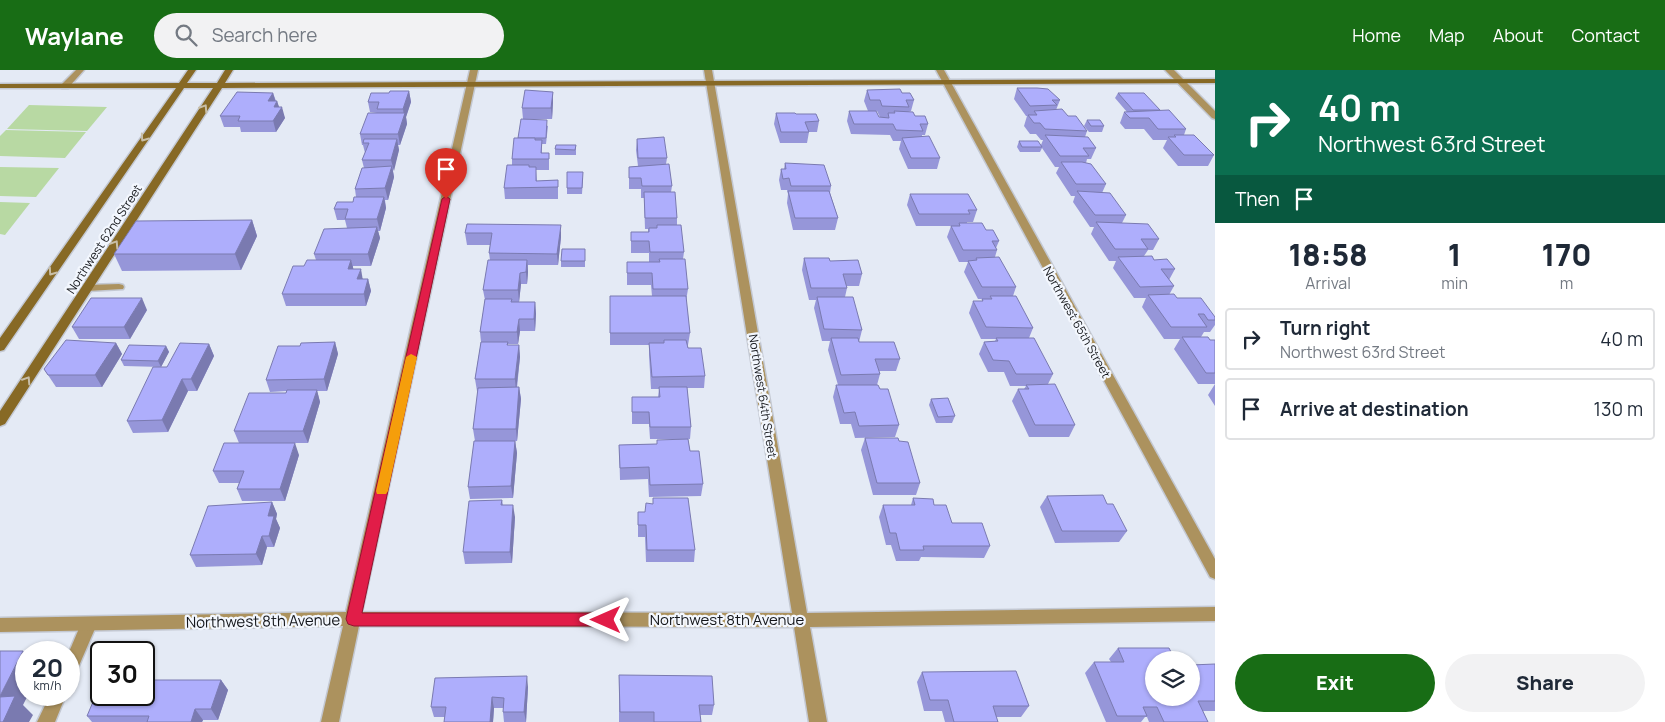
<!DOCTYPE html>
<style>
body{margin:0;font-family:Manrope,sans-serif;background:#f2f2f3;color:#1f2937;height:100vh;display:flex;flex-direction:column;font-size:19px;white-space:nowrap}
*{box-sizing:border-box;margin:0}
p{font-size:16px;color:#747a83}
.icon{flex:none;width:28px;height:28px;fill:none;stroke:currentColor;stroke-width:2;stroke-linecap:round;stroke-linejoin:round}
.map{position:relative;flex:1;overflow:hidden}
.panel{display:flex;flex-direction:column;background:#fff;width:450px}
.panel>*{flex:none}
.banner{background:#0b6e4f;color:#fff;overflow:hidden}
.fabs{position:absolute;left:1145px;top:581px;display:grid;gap:10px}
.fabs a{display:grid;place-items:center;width:55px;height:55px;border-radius:50%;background:#fff;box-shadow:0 1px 4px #0004;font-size:25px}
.speed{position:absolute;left:15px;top:571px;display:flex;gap:10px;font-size:25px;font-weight:700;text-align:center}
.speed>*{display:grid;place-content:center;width:65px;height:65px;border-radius:50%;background:#fff;box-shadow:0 1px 4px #0004;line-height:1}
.speed small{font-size:12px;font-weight:400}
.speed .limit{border:2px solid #111;border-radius:8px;background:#fff;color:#111}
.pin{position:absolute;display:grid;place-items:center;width:42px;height:42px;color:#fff;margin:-51px -21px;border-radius:50% 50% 50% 0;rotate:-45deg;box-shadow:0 0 5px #0007}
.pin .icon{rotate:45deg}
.me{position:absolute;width:55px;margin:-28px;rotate:270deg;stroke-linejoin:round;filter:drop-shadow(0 0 4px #0008)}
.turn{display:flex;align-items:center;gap:18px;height:105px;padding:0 20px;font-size:22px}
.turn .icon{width:65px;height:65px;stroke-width:2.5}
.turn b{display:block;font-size:35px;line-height:42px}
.then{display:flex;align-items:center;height:48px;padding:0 20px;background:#0003;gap:10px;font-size:19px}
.eta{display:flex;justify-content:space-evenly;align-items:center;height:85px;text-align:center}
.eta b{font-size:30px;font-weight:800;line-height:35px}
.cta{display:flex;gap:10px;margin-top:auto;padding:10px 20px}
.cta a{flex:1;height:58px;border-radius:30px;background:#186d15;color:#fff;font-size:20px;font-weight:800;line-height:58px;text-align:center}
.cta a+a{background:#f2f2f3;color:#1f2937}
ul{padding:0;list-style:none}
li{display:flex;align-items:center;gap:15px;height:62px;margin:0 10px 8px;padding:0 10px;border:2px solid #e0e1e3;border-radius:5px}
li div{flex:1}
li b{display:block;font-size:19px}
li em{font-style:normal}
header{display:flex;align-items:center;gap:30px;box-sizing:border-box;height:70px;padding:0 25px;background:#186d15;color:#fff}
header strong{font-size:24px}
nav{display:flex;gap:28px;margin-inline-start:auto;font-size:18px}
.search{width:350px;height:45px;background:#f2f2f3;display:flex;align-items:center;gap:12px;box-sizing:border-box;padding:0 18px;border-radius:28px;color:#747a83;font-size:19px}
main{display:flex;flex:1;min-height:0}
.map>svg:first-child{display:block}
.green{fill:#b8d9a3}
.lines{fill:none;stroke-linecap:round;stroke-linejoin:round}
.lane-casing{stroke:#c3c8d2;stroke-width:3}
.street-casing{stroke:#c3c8d2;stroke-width:3}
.secondary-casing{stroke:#c3c8d2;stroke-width:3}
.lane{fill:#ac925e;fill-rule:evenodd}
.street{fill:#ac925e;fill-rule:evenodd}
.secondary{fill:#876925;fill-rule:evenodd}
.wall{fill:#9696d9;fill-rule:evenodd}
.shaded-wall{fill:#7a7ab0}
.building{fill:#aeaefc;stroke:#7a7ab0}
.oneway{stroke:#c8bea7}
.route{fill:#e11d48;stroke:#92132f}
.slow{fill:#f59e0b}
.labels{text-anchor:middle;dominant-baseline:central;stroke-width:4.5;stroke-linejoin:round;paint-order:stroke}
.street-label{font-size:12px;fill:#14161a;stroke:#f3f7fe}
.near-street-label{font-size:15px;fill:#14161a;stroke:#f3f7fe}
</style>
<header>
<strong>Waylane</strong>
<div class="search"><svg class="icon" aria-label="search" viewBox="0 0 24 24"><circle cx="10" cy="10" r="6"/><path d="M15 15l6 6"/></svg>Search here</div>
<nav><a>Home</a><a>Map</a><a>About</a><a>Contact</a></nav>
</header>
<main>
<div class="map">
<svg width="1215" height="652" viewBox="0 0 1215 652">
<rect width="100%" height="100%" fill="#e4eaf5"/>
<g class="green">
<polygon points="29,35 107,37 87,61 7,59"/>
<polygon points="6,60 86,62 65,88 0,86 0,66"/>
<polygon points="0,97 59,98 36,127 0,126"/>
<polygon points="0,132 30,133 5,165 0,164"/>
</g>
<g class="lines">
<g class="lane-casing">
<g id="lane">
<polygon points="76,0 84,0 68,18 62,18 62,14"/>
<polygon points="119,214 123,215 124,217 123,219 87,221 82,218 87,215"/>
<polygon points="89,547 95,549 97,554 75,605 69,608 69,582 83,549"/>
<polygon points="50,625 66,625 55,652 37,652"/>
</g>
</g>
<g class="street-casing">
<g id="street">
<polygon points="470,0 478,0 362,542 792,543 704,0 712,0 807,543 1215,537 1215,551 810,557 827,652 809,652 794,557 359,556 339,652 321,652 343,556 0,562 0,548 346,542"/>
<polygon points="936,0 944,0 1215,489 1215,509 1210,507"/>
<polygon points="1165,0 1174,0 1215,41 1215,49 1212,48"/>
</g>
</g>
<g class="secondary-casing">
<polygon id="secondary" points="188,0 196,0 187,13 217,13 225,0 233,0 225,13 1215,9 1215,13 222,18 5,354 0,356 0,341 213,18 184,18 4,280 0,281 0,268 176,18 0,18 0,14 179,13"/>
</g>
<use href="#lane" class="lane"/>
<use href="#street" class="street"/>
<use href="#secondary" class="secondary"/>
</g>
<g class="wall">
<polygon points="1017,18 1060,30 1056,40 1068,46 1087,61 1085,67 1096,78 1091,89 1087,89 1086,93 1106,114 1102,123 1126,145 1122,153 1159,169 1153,180 1148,180 1144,186 1154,190 1175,199 1169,210 1174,216 1169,225 1215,247 1215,255 1210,262 1204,262 1201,267 1210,270 1215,270 1215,336 1208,325 1215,314 1198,314 1174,279 1180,269 1164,269 1142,237 1146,228 1134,228 1113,198 1116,191 1109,191 1091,164 1094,157 1090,157 1073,132 1075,126 1071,126 1056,103 1059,97 1055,97 1042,78 1040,82 1020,82 1017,77 1019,71 1041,75 1043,70 1041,70 1036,64 1030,64 1024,56 1027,46 1026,46 1014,29"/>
<path d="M 867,20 L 902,23 L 914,30 L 911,41 L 908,42 L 928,54 L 925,65 L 922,65 L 922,66 L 940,88 L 937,99 L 908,99 L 899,79 L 901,71 L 893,71 L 890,65 L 851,64 L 847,51 L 849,41 L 868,41 L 864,31 ZM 876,41 L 877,41 L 880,47 L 887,48 L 879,47 Z"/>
<polygon points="409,21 411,32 406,47 407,54 400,75 398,75 399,80 393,101 394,107 388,130 385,130 386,138 380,161 378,161 380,168 371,196 353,196 353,199 363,209 368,209 371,221 366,236 286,236 282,224 304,196 316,190 314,184 347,158 345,150 337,150 334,139 353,132 356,127 355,119 364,98 362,90 365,83 363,75 362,75 360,64 377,43 370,42 368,32 389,23"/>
<polygon points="553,22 553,32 552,49 527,49 548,56 546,74 542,74 542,83 549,83 549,100 536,100 537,111 558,110 558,129 505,129 504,118 512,95 512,89 518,68 523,49 522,38"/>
<polygon points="273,23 276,31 277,31 279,37 285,48 276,62 241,62 240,57 224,57 220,46"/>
<polygon points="1118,23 1160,40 1186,59 1184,65 1214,85 1208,96 1178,96 1163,78 1167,70 1153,70 1144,59 1125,59 1120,53 1124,42 1127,42 1115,28"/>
<polygon points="776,43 796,44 819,51 817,62 809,62 807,73 780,73 774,54"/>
<polygon points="1087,50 1104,56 1102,62 1089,62 1084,56"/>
<polygon points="637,69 667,88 666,94 672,116 671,122 677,148 677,155 684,182 683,189 688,219 686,231 690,263 688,275 687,275 688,278 705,306 704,318 687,318 691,357 690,369 688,369 690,381 703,414 701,426 649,427 648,409 620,410 619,375 657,374 679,369 650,369 649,354 632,354 632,327 658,327 659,319 651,319 649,285 649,275 610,275 610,226 652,226 651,215 627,215 627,192 649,192 649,183 631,183 631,162 648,162 648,159 645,159 644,128 641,128 641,119 629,119 629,97 638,96 636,80"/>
<polygon points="576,75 576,85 555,85 555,79"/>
<polygon points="785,93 831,116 830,123 838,148 835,160 793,160 787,133 788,124 787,120 781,120 779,110 781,99 784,99"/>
<polygon points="583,108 582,124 567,124 567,118"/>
<polygon points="910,124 977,140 973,152 967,152 967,153 986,160 999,171 996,178 997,180 995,187 1016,217 1013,226 1033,258 1029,268 1053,304 1048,314 1075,355 1069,367 1029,367 1012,331 1018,319 1024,319 1026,316 1010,316 1004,302 988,302 979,284 984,272 995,271 996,269 981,269 969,243 973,231 982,231 982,229 989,229 978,229 964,202 968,192 959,192 947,167 951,156 958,156 916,156 907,135"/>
<polygon points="252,150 257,166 241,200 122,201 114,184"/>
<polygon points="467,154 561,167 558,195 528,195 528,202 527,214 521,214 519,232 535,232 536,244 535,261 520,261 518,274 508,274 508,275 519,275 520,287 517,318 519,317 521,329 517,371 515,371 517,383 513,428 470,429 468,417 475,371 473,359 478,321 477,321 475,309 481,272 480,262 485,230 483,220 490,190 489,183 490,175 467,175 465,163"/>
<polygon points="585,179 585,197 561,197 561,191"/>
<polygon points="804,188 830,191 862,204 859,216 846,216 847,218 845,227 862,260 859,272 900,289 896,301 879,301 880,304 877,315 880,319 899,355 895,367 855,368 851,354 840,354 833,327 836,315 838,315 828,280 830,271 822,271 814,238 816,230 809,230 802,200"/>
<polygon points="147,240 130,269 79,269 72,257"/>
<polygon points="335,272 338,284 327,321 317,321 320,332 308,373 239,373 234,361 286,323 287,321 270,322 266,310 300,276"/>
<polygon points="116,273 122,284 102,317 56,317 44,299"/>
<polygon points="209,274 214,286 197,321 188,321 168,362 133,363 127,351 167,297"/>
<polygon points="166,276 169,282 161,297 124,296 121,290"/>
<polygon points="931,329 955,346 952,353 936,353 929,335"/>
<polygon points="865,368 899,371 920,413 916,425 873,425 861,380"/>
<polygon points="299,385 285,431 242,431 237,419 239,413 219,413 213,401"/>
<polygon points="1047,426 1107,434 1127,461 1119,472 1055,473 1040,437"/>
<polygon points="913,428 934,435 952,453 990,476 984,488 921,487 919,491 896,491 891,475 886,475 879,447 883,435 911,435"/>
<polygon points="502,430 503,435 515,447 512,493 465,494 463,482"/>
<polygon points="272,432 277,444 276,449 280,458 274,477 267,477 262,495 196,497 190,485"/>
<polygon points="638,442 645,442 695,480 694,492 646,492 645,467 638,467"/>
<polygon points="1118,578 1154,628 1215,594 1215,641 1203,641 1208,652 1149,652 1147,647 1145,647 1141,652 1106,652 1085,603 1094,592 1111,592 1109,589"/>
<polygon points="922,602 1029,636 1021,647 996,647 998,652 945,652 942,641 924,641 917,612"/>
<polygon points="619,605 714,635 712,645 700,645 701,652 619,652"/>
<polygon points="221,610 228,620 218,650 203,650 202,652 92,652 87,646"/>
<polygon points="528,617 526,652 504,652 503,642 503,638 494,638 493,652 444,652 445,647 434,647 431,637"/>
</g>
<g class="shaded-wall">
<polygon points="409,21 411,32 406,47 407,54 400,75 398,64 404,46 403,39"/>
<polygon points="553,22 553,32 552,49 551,38"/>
<polygon points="273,23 276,33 277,31 280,40 282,37 285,48 276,62 268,31"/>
<polygon points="397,69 399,80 394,101 391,90"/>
<polygon points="392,96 394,107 388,130 385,118"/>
<polygon points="384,127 386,138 380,161 377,149"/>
<polygon points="252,150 257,166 241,200 235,184"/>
<polygon points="561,155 561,167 558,195 557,184"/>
<polygon points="377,157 380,168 371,196 368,184"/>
<polygon points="351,190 354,201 348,199"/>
<polygon points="527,190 528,202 527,214 526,202"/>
<polygon points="361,199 363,211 357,209"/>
<polygon points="520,203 521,214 519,232 518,220"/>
<polygon points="368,209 371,221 366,236 364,224"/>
<polygon points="142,228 147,240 130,269 124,257"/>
<polygon points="535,232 536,244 535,261 534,249"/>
<polygon points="519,249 520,261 518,274 517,262"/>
<polygon points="335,272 338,284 327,321 324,309"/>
<polygon points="116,273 122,284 102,317 95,305"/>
<polygon points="209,274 214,286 197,321 191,309"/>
<polygon points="519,275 520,287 516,321 515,309"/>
<polygon points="166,276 169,282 161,297 158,291"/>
<polygon points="182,309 188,321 168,362 162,350"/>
<polygon points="519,317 521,329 517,371 516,359"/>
<polygon points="317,320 320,332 308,373 303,361"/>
<polygon points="515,371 517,383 513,428 511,416"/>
<polygon points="295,373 299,385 285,431 280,419"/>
<polygon points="272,432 277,444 276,449 280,458 274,477 269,466 268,446"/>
<polygon points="513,435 515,447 512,493 510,482"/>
<polygon points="262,466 267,477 262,495 256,484"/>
<polygon points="23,581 26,585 26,625 28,625 23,635 33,645 29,652 3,652 0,626"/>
<polygon points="527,606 528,617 526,652 524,642"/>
<polygon points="221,610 228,620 218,650 211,639"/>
<polygon points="492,627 494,638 493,652 490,652"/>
<polygon points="195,639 203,650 202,652 191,652"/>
</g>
<g class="building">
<polygon points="1017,18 1037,18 1048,19 1060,30 1052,30 1057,35 1030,36"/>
<polygon points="900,19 902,23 910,23 914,30 906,30 909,37 882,36 880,30 870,30 867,20"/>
<polygon points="525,20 553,22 551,38 522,38"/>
<polygon points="390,21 409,21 403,39 377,39 379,32 368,32 371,23 389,23"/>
<polygon points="237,22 273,23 268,31 277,31 274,37 282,37 273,51 238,51 240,46 220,46"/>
<polygon points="1118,23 1144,23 1160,40 1133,40"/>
<polygon points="1062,39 1068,46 1076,46 1087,61 1045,59 1040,53 1034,53 1028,45 1037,45 1034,41"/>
<polygon points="1169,40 1186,59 1158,59 1149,48 1130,48 1124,42"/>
<polygon points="849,41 876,41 879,47 889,48 888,43 895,43 894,41 913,42 915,46 925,46 928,54 920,54 923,61 896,60 893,54 854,54"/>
<polygon points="368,43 405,43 398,64 360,64"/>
<polygon points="776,43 795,43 796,44 816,44 819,51 805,52 809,62 781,62"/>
<polygon points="521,49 547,50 546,68 518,68"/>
<polygon points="1087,50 1100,50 1104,56 1091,56"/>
<polygon points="1045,65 1088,67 1096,78 1083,78 1089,86 1060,86"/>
<polygon points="1174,65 1194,65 1214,85 1184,85 1168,67 1176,67"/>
<polygon points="929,66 940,88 911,88 902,68"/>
<polygon points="664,67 667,88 638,88 637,69"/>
<polygon points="514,68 535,68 535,70 542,70 541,83 549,83 549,89 512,89"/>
<polygon points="364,69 397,69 391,90 362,90 369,73 363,73"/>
<polygon points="1019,71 1038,71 1042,77 1022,77"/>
<polygon points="556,75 576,75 575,80 555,79"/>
<polygon points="1061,92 1082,92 1091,94 1106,114 1076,114"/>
<polygon points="785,93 824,95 831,116 791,116 789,108 783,109 781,99 786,99"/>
<polygon points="669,94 672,116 642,116 641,108 629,108 629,97"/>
<polygon points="507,95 529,95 529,97 536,97 536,111 558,110 558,117 504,118"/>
<polygon points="392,96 385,118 355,119 362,98"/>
<polygon points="567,102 583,102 582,118 567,118"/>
<polygon points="788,121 829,121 838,148 795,148"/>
<polygon points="1077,121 1110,123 1126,145 1095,145"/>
<polygon points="644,122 675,122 677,148 645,148"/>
<polygon points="910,124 968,124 977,140 968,140 970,144 919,144"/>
<polygon points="354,127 384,127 377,149 345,149 348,139 334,139 337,132 353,132"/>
<polygon points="252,150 235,184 114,184 136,151"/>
<polygon points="1096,152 1148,154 1159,169 1141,169 1148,179 1115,179"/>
<polygon points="959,153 982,153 986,160 993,160 999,171 992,171 997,180 963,180 951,156 960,156"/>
<polygon points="467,154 561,155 557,184 489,183 492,163 465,163"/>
<polygon points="657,155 681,155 684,182 650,182 649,171 631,171 631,162 649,162 649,158 657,158"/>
<polygon points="377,157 368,184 314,184 324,159"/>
<polygon points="562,179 585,179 585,191 561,191"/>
<polygon points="1152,186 1154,190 1167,189 1175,199 1161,199 1174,216 1140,217 1118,187"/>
<polygon points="999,187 1016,217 982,217 968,191 977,190 976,188"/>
<polygon points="804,188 829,188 830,191 858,190 862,204 843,204 847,218 811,218"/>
<polygon points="659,189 685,189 688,219 653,219 652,203 627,203 627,192 660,192"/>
<polygon points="307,190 351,190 348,199 361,199 357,209 368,209 364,224 282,224 293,196 304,196"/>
<polygon points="488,190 527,190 526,202 520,203 518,220 483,220"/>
<polygon points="1174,224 1177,228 1201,228 1215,247 1215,250 1208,250 1204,244 1198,244 1207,257 1171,257 1148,225"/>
<polygon points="610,226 686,226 690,263 610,263"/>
<polygon points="990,226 1016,226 1033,258 986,257 973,231 983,231 982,229 992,229"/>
<polygon points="817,227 853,227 862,260 824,259"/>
<polygon points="91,228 142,228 124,257 72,257"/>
<polygon points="485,229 512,229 511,232 535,232 534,249 519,249 517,262 480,262"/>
<polygon points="1182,267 1208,267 1210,270 1215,270 1215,303 1206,303"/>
<polygon points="831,268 858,268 859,272 894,272 900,289 875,289 880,304 841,305"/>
<polygon points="996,268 1034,268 1053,304 1016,304 1009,291 993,290 984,272 998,271"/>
<polygon points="66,270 116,273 95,305 48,305 44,299"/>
<polygon points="664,270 686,270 688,278 701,278 705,306 652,307 649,273 664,273"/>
<polygon points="335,272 324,309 266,310 278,276 300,276 301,273"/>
<polygon points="481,272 508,272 507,275 519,275 515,309 475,309"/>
<polygon points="180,273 209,274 191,309 182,309 162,350 127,351 153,297 167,297"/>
<polygon points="129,275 166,276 158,291 121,290"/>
<polygon points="1055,314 1075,355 1035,355 1018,319 1029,319 1026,315"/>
<polygon points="836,315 878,315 880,319 888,319 899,355 859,356 855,342 844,343"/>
<polygon points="519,317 516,359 473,359 478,318"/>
<polygon points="659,317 687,317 691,357 650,357 649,342 632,342 632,327 660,327"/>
<polygon points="287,320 317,320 303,361 234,361 249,323 286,323"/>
<polygon points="948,328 955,346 938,347 931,329"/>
<polygon points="865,368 898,368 899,371 908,372 920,413 877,413"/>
<polygon points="688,369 690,381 699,381 703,414 650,415 649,397 620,398 619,375 657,374 657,370"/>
<polygon points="474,371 515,371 511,416 468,417"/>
<polygon points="224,373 295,373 280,419 237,419 244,401 213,401"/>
<polygon points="1103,425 1107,434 1113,434 1127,461 1062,461 1047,426"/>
<polygon points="653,428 688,428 695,480 647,480 646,455 638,455 638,442 645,442 646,433 653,434"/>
<polygon points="913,428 933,429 934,435 946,435 952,453 982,453 990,476 923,476 924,480 900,480 896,463 890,463 883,435 915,435"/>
<polygon points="502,430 501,435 513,435 510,482 463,482 469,431"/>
<polygon points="272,432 268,446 274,446 269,466 262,466 256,484 190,485 208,436"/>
<polygon points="1118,578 1169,578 1175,590 1154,590 1154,628 1191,628 1191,595 1215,594 1215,631 1198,631 1208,652 1164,652 1157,637 1143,637 1147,646 1117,646 1094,592 1124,592"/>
<polygon points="0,581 23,581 0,626"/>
<polygon points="1016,601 1029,636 993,636 998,652 954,652 948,630 930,630 922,602"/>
<polygon points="619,605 712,606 714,635 699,635 701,652 654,652 654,642 620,642"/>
<polygon points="527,606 524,642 503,642 504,628 492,627 490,652 444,652 446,637 431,637 435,608"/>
<polygon points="144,610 221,610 211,639 195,639 191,652 147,652 149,646 87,646 101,613 101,625 144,625"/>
<polygon points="15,626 3,652 0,652 0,627"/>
</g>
<defs><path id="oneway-chevron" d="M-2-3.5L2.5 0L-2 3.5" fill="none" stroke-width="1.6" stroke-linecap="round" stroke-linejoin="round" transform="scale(1.25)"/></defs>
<g class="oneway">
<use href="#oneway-chevron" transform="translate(204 38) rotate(-57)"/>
<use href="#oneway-chevron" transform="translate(144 68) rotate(125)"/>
<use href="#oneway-chevron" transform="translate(115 174) rotate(-57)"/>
<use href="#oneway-chevron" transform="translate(52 202) rotate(125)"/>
<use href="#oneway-chevron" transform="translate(27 310) rotate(-57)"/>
</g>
<polygon class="route" points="446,126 450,129 362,543 606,543 611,545 613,550 611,554 606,556 354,556 348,554 346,549 442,129"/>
<polygon class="slow" points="411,284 417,287 388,421 386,424 377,424 376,421 406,287"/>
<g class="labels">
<g class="street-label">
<text transform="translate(104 169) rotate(-57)">Northwest 62nd Street</text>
<text transform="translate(1077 252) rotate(61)">Northwest 65th Street</text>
<text transform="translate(763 326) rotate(81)">Northwest 64th Street</text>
</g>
<g class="near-street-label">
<text x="727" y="549">Northwest 8th Avenue</text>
<text transform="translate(263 551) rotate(-1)">Northwest 8th Avenue</text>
</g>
</g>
</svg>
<div class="fabs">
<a><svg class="icon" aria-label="layers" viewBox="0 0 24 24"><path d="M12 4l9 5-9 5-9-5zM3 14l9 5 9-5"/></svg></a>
</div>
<div class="speed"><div>20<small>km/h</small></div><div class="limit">30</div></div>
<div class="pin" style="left:446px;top:129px;background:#d93025"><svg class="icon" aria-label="arrive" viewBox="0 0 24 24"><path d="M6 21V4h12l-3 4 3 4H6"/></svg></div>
<svg class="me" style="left:606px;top:550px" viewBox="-20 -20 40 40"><path d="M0-17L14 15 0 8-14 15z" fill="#e11d48" stroke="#fff" stroke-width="4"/></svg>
</div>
<section class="panel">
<div class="banner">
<div class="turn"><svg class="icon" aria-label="right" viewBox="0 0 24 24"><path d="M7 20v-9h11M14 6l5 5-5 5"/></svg><div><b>40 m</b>Northwest 63rd Street</div></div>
<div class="then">Then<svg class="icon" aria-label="arrive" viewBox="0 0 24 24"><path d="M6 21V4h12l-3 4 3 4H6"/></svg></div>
</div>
<div class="eta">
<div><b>18:58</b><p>Arrival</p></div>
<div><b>1</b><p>min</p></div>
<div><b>170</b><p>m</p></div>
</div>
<ul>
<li><svg class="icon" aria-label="right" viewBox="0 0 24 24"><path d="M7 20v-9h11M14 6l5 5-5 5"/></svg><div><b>Turn right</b><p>Northwest 63rd Street</p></div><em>40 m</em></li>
<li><svg class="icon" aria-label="arrive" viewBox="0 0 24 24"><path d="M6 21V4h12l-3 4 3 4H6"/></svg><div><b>Arrive at destination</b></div><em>130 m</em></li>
</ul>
<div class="cta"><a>Exit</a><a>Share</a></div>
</section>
</main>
